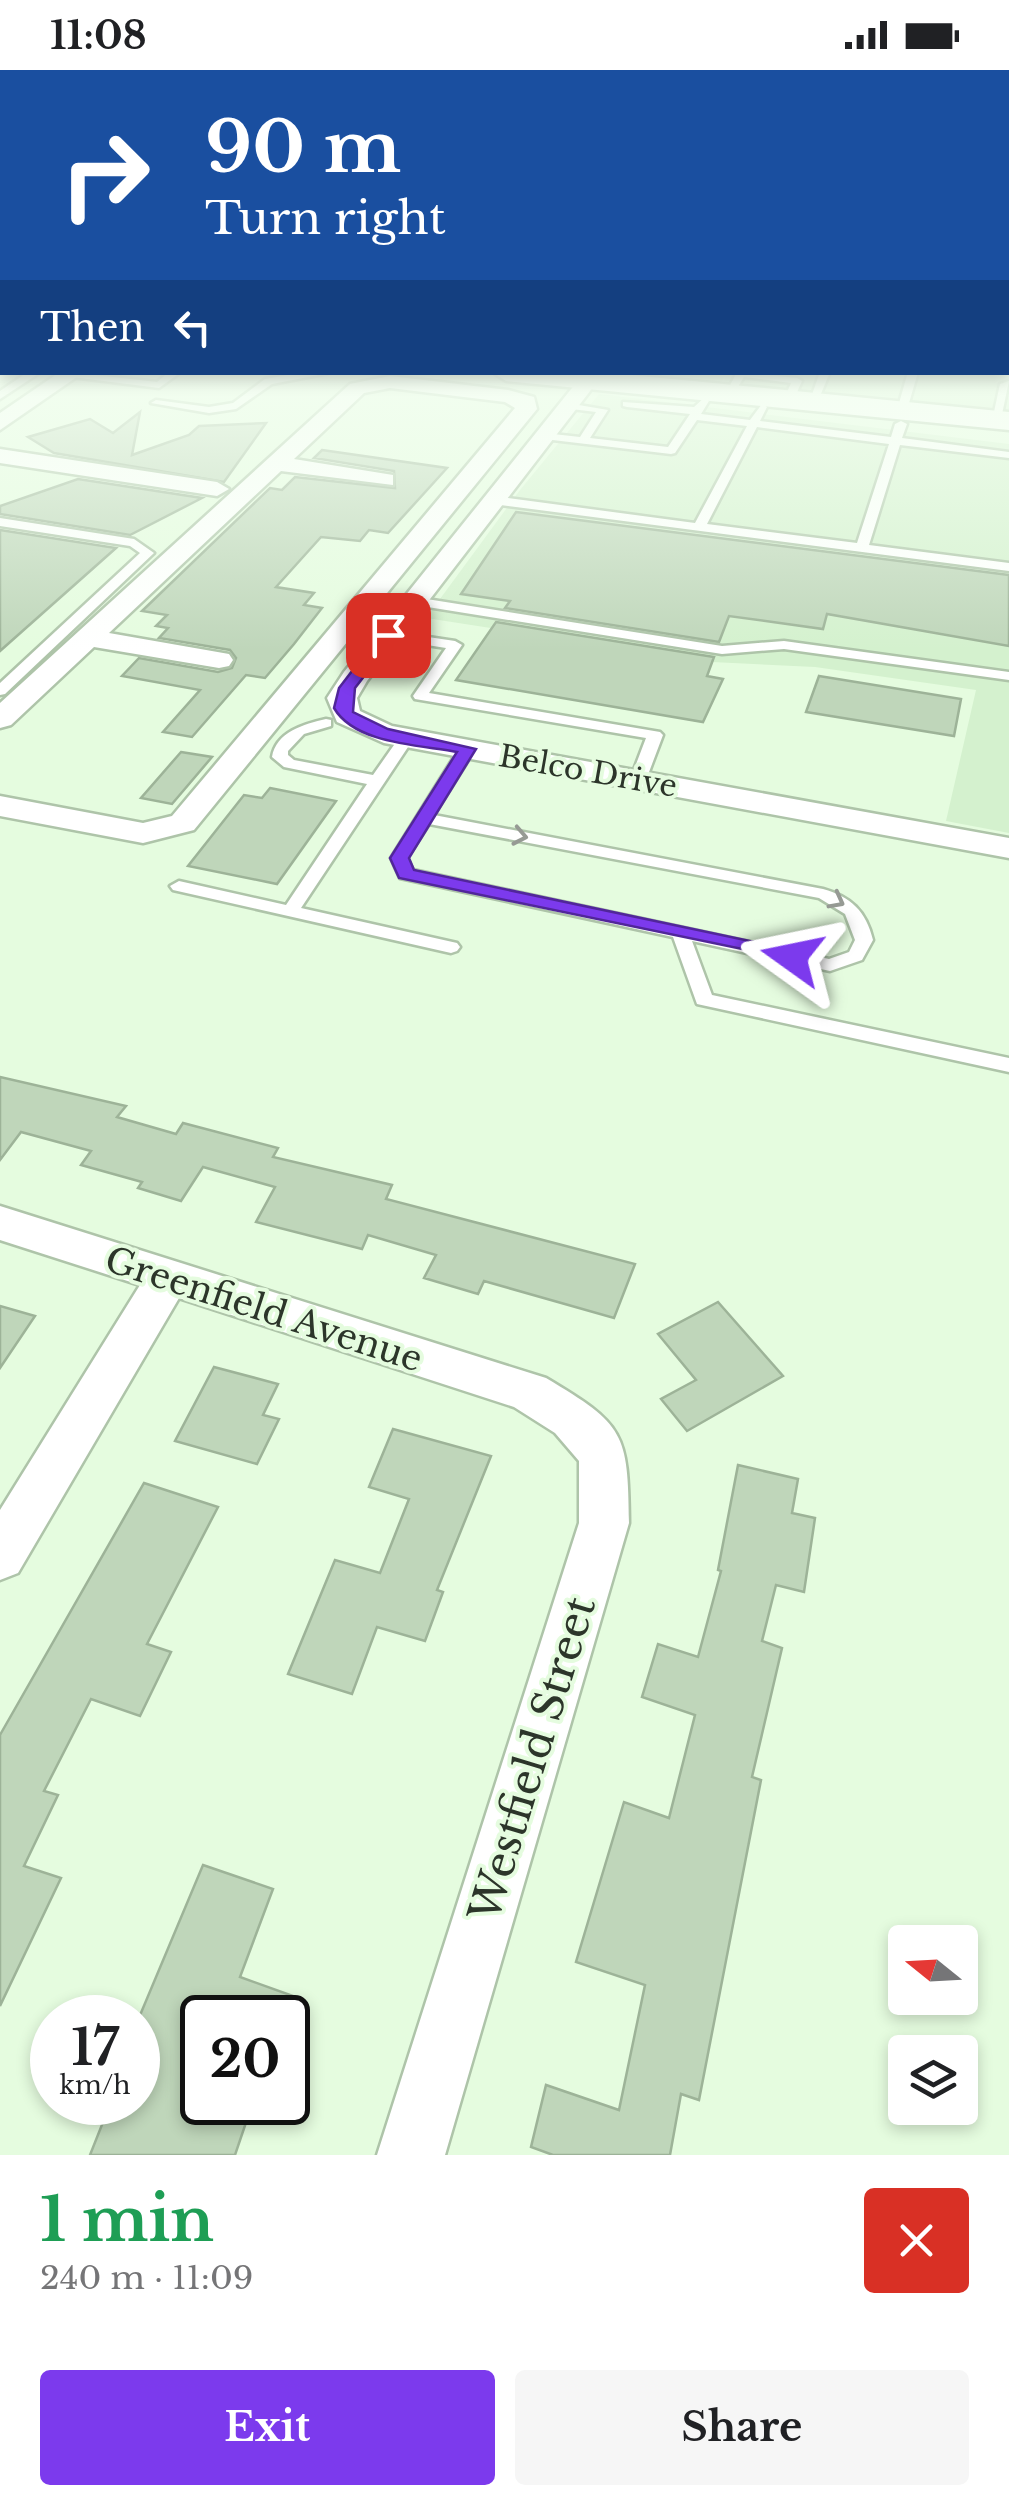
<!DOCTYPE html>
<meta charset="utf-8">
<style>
body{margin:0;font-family:"Libre Baskerville",serif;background:#f6f6f6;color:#202124;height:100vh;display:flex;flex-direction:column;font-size:38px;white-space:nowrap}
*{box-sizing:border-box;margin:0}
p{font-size:32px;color:#757577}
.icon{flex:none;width:55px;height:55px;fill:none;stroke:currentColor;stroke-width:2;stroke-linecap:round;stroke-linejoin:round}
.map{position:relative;height:2085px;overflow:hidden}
.sheet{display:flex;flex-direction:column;background:#fff;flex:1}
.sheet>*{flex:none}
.guide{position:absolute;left:0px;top:0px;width:1010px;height:305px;box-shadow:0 5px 15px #0003;background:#1a4fa0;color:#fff;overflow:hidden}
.needle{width:65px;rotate:288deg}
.buttons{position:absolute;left:888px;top:1855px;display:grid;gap:20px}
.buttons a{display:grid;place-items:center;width:90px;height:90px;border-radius:10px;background:#fff;box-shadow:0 5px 15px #0003;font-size:50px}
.speed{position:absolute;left:30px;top:1925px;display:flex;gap:20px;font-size:50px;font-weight:700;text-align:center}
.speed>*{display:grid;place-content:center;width:130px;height:130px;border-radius:50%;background:#fff;box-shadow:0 5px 15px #0003;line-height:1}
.speed small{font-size:25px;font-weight:400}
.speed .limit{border:5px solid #111;border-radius:15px;background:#fff;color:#111}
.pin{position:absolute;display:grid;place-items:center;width:85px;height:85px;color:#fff;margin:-42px;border-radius:20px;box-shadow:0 5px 15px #0006}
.me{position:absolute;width:110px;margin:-55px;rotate:282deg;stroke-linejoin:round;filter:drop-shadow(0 0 8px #0008)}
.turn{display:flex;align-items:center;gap:35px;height:210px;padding:0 40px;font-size:45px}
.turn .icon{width:130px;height:130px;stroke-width:2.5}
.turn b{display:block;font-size:70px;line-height:85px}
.then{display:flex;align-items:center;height:95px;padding:0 40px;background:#0003;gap:20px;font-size:38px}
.round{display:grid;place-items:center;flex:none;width:105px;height:105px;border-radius:10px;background:#f6f6f6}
.headline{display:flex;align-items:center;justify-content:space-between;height:170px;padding:0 40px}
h1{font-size:60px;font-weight:700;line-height:75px;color:#1e9e55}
.action{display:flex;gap:20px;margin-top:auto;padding:20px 40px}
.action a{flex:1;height:115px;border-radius:10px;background:#7c3aed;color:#fff;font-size:40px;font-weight:700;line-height:115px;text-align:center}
.action a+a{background:#f6f6f6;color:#202124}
.status{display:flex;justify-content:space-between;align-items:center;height:70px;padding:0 50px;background:#fff;direction:ltr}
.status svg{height:28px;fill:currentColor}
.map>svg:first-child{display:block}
.built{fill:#d4f1ce}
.building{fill:#bfd6ba;stroke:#9db398;stroke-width:2.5}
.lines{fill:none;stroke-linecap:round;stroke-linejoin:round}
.service-casing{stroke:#aec4a9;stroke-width:5}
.minor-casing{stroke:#aec4a9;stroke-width:5}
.secondary-casing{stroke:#aec4a9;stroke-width:5}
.service{fill:#fff;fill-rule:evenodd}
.minor{fill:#fff;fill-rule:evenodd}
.secondary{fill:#fff;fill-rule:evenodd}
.oneway{stroke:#969a94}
.route{fill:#7c3aed;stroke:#51269a;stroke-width:2.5}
.labels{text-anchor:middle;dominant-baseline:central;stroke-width:8;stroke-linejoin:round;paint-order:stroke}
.far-street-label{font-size:30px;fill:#2c352a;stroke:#e5fcdf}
.street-label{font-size:35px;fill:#2c352a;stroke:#e5fcdf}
.near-street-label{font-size:42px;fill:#2c352a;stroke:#e5fcdf}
</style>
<div class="status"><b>11:08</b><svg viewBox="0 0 49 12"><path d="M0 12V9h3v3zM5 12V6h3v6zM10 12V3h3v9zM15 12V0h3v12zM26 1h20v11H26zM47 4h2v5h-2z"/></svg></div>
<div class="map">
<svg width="1009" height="2085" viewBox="0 0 1009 2085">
<rect width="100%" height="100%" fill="#e5fcdf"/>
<g class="built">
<polygon points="1009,288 1009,342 722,316 727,304 722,311 641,303 1008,302"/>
<polygon points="599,324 1009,374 1009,763 946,751 976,620 815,597 712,592 426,548 520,420"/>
</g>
<g class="building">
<polygon points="140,342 132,385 189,365 199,356 266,353 224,412 54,383 28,367 90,349 113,363"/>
<polygon points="322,380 447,398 388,463 369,460 360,471 321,467 276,517 314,523 304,535 322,538 294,574 265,608 246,605 192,667 163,662 200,620 122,606 139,588 218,602 232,598 236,588 230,580 159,568 168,558 156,556 167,545 142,541 270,418 282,420 295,407 395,418 394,401 314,388"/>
<polygon points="78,409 202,428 130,465 0,444 0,436"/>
<polygon points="516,442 1009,505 1009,576 827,544 823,559 729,546 719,572 505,538 510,531 461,524"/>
<polygon points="0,460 116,478 0,581"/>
<polygon points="496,552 714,587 707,606 723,609 703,652 456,610"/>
<polygon points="819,606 961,629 954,666 806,642"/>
<polygon points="181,682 212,687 172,734 141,728"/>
<polygon points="270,718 336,731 277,814 188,796 244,725 262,728"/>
<polygon points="0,1007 126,1036 117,1047 176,1064 183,1053 278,1078 273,1087 392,1115 386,1129 635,1194 614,1248 484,1211 478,1224 424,1208 436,1185 368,1165 362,1179 256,1152 275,1117 203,1097 181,1131 138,1118 142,1112 81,1095 91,1081 21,1062 0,1090"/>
<polygon points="718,1232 783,1306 687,1361 661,1329 696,1310 658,1264"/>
<polygon points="0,1236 35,1246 0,1298"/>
<polygon points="214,1297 278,1314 263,1345 279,1349 257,1394 175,1371"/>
<polygon points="393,1359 491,1386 437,1520 443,1522 425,1571 377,1557 352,1624 288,1604 335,1490 380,1503 409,1429 369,1417"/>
<polygon points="738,1395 798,1409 792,1443 815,1448 804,1522 776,1515 762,1571 782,1578 752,1707 761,1710 699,2030 681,2024 670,2085 553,2085 531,2077 546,2015 619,2040 645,1915 576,1892 624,1732 669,1748 695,1645 642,1627 658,1574 698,1587 721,1501 718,1500"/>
<polygon points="144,1413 218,1437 147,1574 171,1582 140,1646 91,1629 44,1721 58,1725 24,1796 61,1808 0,1936 0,1665"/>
<polygon points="203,1795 273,1819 240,1907 293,1926 285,1948 202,1948 202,2032 253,2032 235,2085 90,2085 111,2032 138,2032 138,1950"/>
</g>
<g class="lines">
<g class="service-casing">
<g id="service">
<polygon points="28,302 41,302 0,329 0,321"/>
<polygon points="68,302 157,312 169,302 181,302 159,318 72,307"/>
<polygon points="305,302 334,302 272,314 236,339 209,343 151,333 156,330 209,337 233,333 265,309"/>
<polygon points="737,302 797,308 802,311 794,329 789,332 784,329 791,313 744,307 733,325 725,325"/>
<polygon points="820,302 830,302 818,331 809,333"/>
<polygon points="908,302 918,302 907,340 902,343 897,340"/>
<polygon points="1009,311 1001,349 992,351 1000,314"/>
<path d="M 704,328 L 709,331 L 701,344 L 750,350 L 762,334 L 767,337 L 760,351 L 891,367 L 895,354 L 901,351 L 907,354 L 902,368 L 1009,382 L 1009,388 L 900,375 L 869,475 L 1009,493 L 1009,501 L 493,434 L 487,430 L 493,426 L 695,453 L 747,356 L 697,350 L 675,383 L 671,384 L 544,369 L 538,366 L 544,363 L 580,367 L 596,342 L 563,338 L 562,336 L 567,333 L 608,340 L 590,368 L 668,377 L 690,344 L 627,337 L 623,336 L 623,332 L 694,337 ZM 757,357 L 889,374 L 857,473 L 707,454 Z"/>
<polygon points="0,448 134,469 154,483 5,624 0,625 0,613 140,483 130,476 0,456"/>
<polygon points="414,527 722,576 784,571 1009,602 1009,610 784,579 722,584 409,534 407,531"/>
<polygon points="388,561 455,571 462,575 429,623 660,662 663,665 646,710 638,715 630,710 646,668 415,629 413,626 446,578 383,568 383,562"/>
<path d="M 326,649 L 331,650 L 331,656 L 304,664 L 288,681 L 288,685 L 294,690 L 373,705 L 401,665 L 411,665 L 414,668 L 301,838 L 457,873 L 460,877 L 457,881 L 451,883 L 173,820 L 170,816 L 179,811 L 286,835 L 367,714 L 284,697 L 272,687 C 276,662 304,654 326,649 Z"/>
<path d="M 467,674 L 475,679 L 434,745 L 823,819 C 851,827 866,841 873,870 L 862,890 L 830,901 L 692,871 L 712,925 L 1009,988 L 1009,1002 L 697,934 L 673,867 L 400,808 L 391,788 L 459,679 ZM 429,754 L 819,828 L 845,844 L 855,870 L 849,882 L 829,889 L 413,800 L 407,788 Z"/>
</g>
</g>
<g class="minor-casing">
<g id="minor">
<polygon points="60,302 84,302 0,360 0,343"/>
<polygon points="390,306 508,320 534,327 537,339 194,760 143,773 0,746 0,726 143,753 172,746 515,338 505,332 390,318 364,323 294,389 393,405 393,415 281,401 109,563 229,584 233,590 229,596 219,598 94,577 11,655 0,658 0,633 350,314"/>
<polygon points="587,306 597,312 367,611 357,628 360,641 392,656 1009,768 1009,788 384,673 337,652 327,628 344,602 580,308"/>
<polygon points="0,379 217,412 229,419 217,426 0,393"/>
<path d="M 0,1136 L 546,1308 C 625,1355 628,1363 629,1453 L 445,2085 L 377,2085 L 579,1453 L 579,1391 L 555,1363 L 514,1337 L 179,1228 L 18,1503 L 0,1510 L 0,1440 L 140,1215 L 0,1170 Z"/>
</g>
</g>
<g class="secondary-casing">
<polygon id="secondary" points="492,302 600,302 1009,342 1009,360 506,311"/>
</g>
<use href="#service" class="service"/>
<use href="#minor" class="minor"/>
<use href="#secondary" class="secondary"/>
</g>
<defs><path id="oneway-chevron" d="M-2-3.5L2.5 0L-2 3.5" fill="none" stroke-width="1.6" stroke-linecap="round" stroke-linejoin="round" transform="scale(2.5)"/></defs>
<g class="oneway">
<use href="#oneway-chevron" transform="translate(520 766) rotate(11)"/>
<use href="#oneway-chevron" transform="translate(837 831) rotate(28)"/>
</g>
<linearGradient id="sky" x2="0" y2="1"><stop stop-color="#79b3b4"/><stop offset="0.5" stop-color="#f3fef1"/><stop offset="1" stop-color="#f3fef1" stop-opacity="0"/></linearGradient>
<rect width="1009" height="580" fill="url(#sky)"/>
<path class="route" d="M 382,562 L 396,565 L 355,618 L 353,642 L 388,659 L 476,679 L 409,788 L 414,800 L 792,880 L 803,887 L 800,891 L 399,808 L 390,788 L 457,682 C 420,675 355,674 334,638 L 339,618 Z"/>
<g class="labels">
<g class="far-street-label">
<text transform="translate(588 701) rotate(10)">Belco Drive</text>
</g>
<g class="street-label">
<text transform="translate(264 1239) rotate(18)">Greenfield Avenue</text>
</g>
<g class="near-street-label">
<text transform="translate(532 1689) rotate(-73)">Westfield Street</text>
</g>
</g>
</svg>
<div class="buttons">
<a><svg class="needle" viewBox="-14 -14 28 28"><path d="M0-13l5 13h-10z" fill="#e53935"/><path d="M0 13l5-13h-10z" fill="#757577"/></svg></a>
<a><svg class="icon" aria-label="layers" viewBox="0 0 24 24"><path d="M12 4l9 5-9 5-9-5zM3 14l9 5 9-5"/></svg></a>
</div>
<div class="speed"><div>17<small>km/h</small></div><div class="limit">20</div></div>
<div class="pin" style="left:388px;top:565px;background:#d93025"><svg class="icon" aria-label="arrive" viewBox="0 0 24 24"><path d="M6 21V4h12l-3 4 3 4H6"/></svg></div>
<svg class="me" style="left:792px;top:887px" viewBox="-20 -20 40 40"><path d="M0-17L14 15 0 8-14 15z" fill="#7c3aed" stroke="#fff" stroke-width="4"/></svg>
<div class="guide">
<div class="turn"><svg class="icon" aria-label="right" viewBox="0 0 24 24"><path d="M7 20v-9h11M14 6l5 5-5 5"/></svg><div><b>90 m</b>Turn right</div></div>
<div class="then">Then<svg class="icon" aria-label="left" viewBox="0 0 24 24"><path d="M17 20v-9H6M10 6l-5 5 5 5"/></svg></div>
</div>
</div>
<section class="sheet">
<div class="headline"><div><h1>1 min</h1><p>240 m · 11:09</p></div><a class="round" style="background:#d93025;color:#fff"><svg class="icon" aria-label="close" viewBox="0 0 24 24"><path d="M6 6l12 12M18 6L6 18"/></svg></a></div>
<div class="action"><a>Exit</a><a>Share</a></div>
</section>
